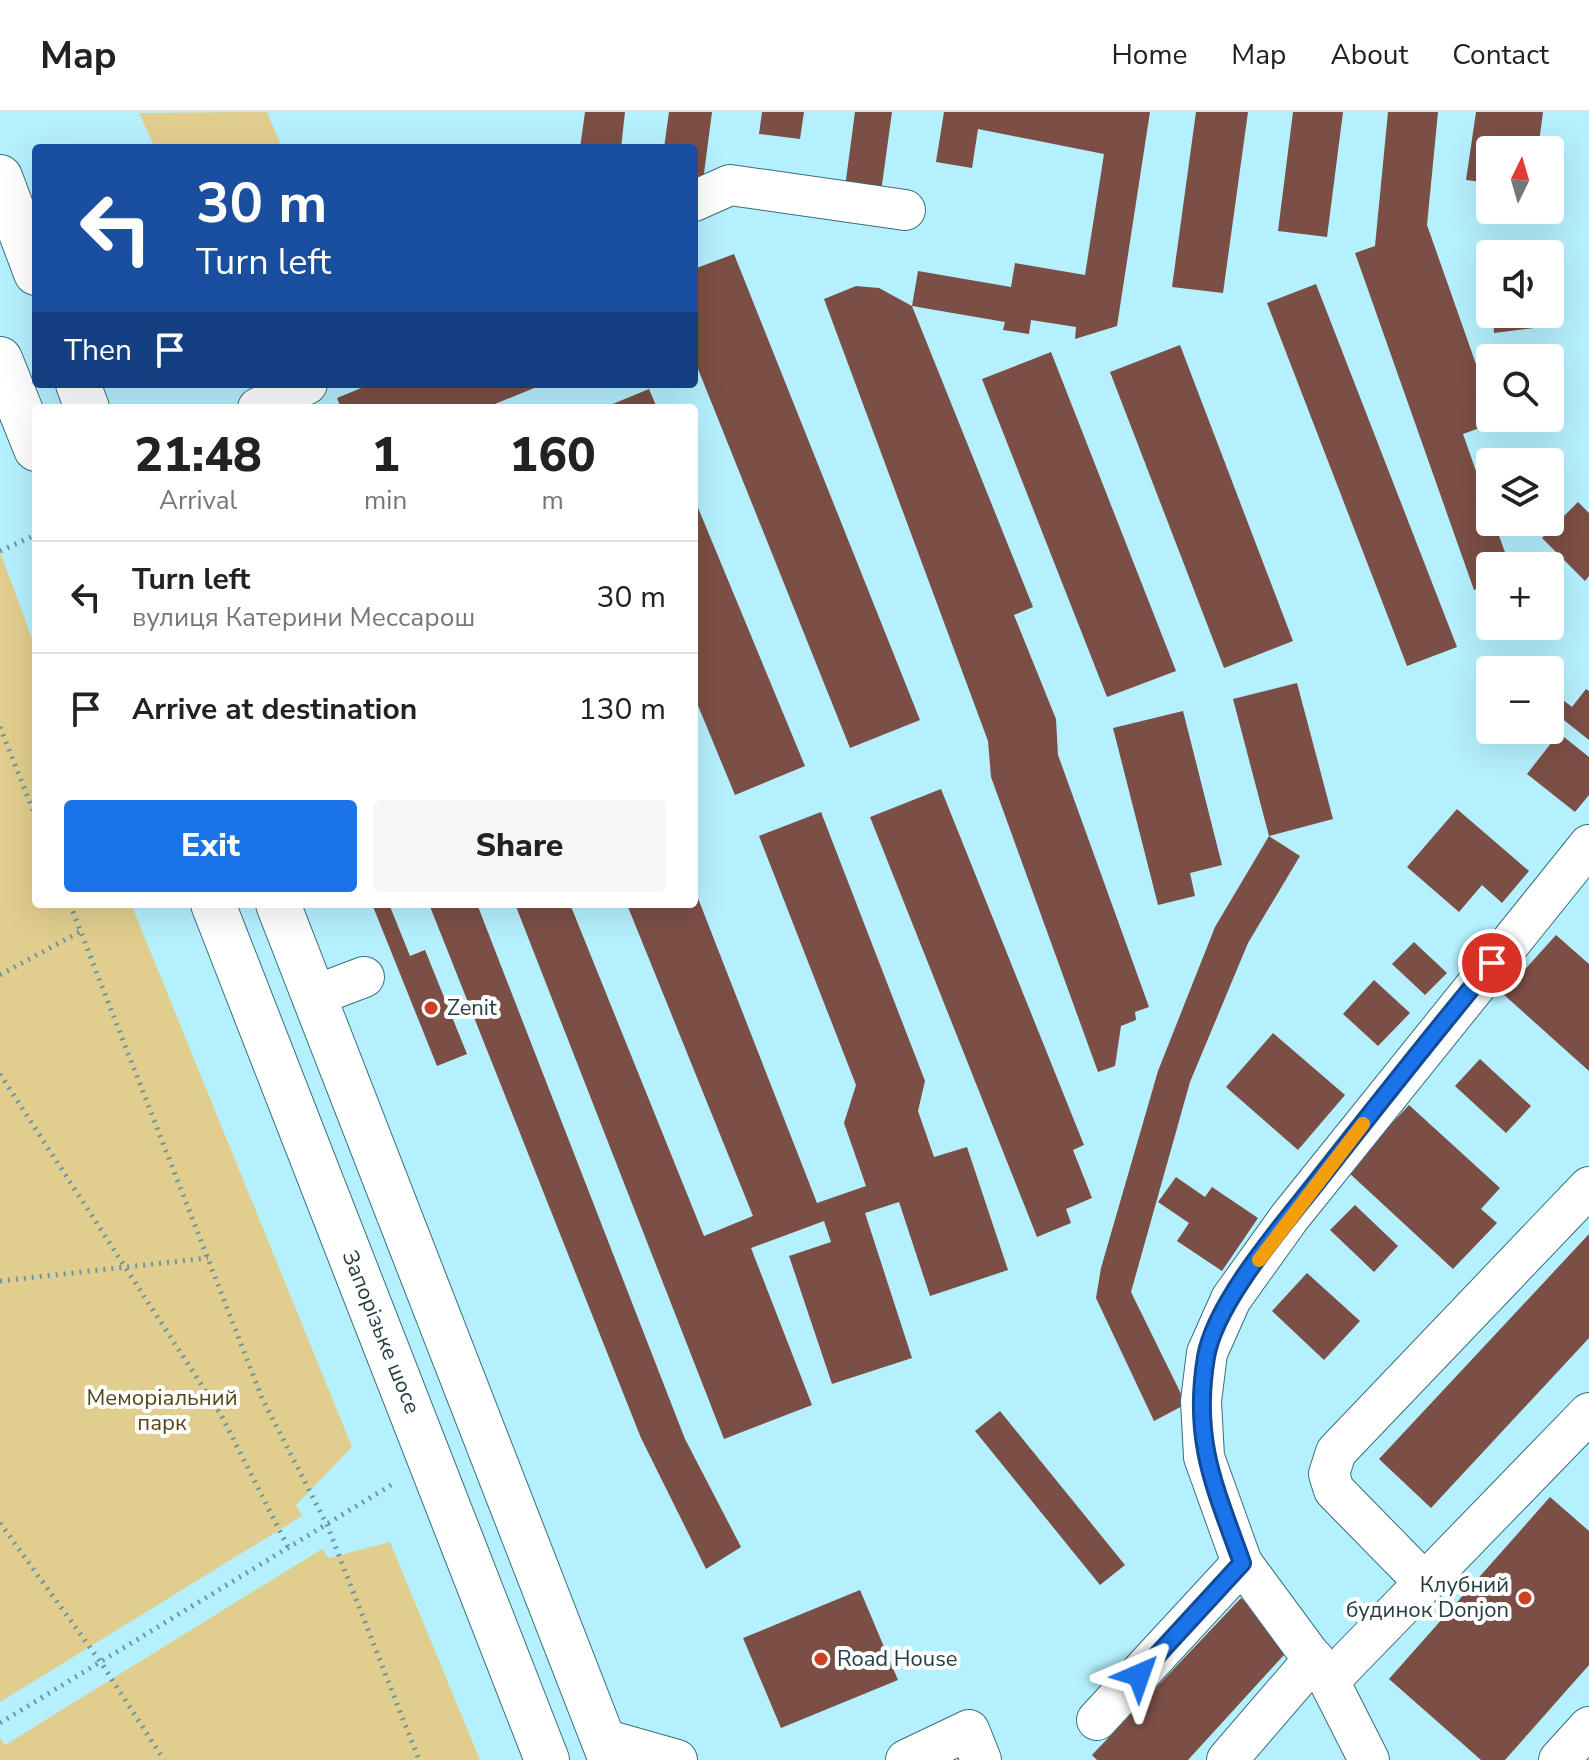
<!DOCTYPE html>
<meta charset="utf-8">
<style>
body{margin:0;font-family:"Nunito Sans",sans-serif;background:#f6f6f6;color:#222;height:100vh;display:flex;flex-direction:column;font-size:30px;white-space:nowrap}
*{box-sizing:border-box;margin:0}
p{font-size:26px;color:#767676}
.icon{flex:none;width:44px;height:44px;fill:none;stroke:currentColor;stroke-width:2;stroke-linecap:round;stroke-linejoin:round}
.map{position:relative;flex:1;overflow:hidden}
.panel{position:absolute;left:32px;top:292px;width:666px;height:504px;display:flex;flex-direction:column;background:#fff;border-radius:8px;box-shadow:0 8px 32px #0002}
.panel>*{flex:none}
.hud{position:absolute;left:32px;top:32px;width:666px;height:244px;border-radius:8px;box-shadow:0 8px 32px #0002;background:#1a4fa0;color:#fff;overflow:hidden}
.needle{width:52px;rotate:5deg}
.buttons{position:absolute;left:1476px;top:24px;display:grid;gap:16px}
.buttons a{display:grid;place-items:center;width:88px;height:88px;border-radius:8px;background:#fff;box-shadow:0 8px 32px #0002;font-size:40px}
.pin{position:absolute;display:grid;place-items:center;width:68px;height:68px;color:#fff;margin:-34px;border:4px solid #fff;border-radius:50%;box-shadow:0 2px 8px #0007}
.me{position:absolute;width:88px;margin:-44px;rotate:43deg;stroke-linejoin:round;filter:drop-shadow(0 0 6px #0008)}
.turn{display:flex;align-items:center;gap:28px;height:168px;padding:0 32px;font-size:36px}
.turn .icon{width:104px;height:104px;stroke-width:2.5}
.turn b{display:block;font-size:56px;line-height:68px}
.then{display:flex;align-items:center;height:76px;padding:0 32px;background:#0003;gap:16px;font-size:30px}
.eta{display:flex;justify-content:space-evenly;align-items:center;height:136px;text-align:center}
.eta b{font-size:48px;font-weight:800;line-height:56px}
.cta{display:flex;gap:16px;margin-top:auto;padding:16px 32px}
.cta a{flex:1;height:92px;border-radius:8px;background:#1a73e8;color:#fff;font-size:32px;font-weight:800;line-height:92px;text-align:center}
.cta a+a{background:#f6f6f6;color:#222}
ul{padding:0;list-style:none}
li{display:flex;align-items:center;gap:24px;height:112px;padding:0 32px;border-top:2px solid #e0e0e0}
li div{flex:1}
li b{display:block;font-size:30px}
li em{font-style:normal}
header{display:flex;align-items:center;gap:48px;box-sizing:border-box;height:112px;padding:0 40px;background:#fff;border-bottom:2px solid #e0e0e0}
header strong{font-size:38px}
nav{display:flex;gap:44px;margin-inline-start:auto;font-size:28px}
.map>svg:first-child{display:block}
.green{fill:#e1ce8e}
.building{fill:#7b4f45}
.lines{fill:none;stroke-linecap:round;stroke-linejoin:round}
.minor-casing{stroke:#376f7c;stroke-width:42}
.major-casing{stroke:#376f7c;stroke-width:46}
.path{stroke:#6d97a0;stroke-width:5;stroke-dasharray:2 6;stroke-linecap:butt}
.minor{stroke:#fff;stroke-width:40}
.major{stroke:#fff;stroke-width:44}
.route-casing{stroke:#114b97;stroke-width:20}
.route{stroke:#1a73e8;stroke-width:14}
.slow{stroke:#f59e0b;stroke-width:14}
.poi-dot{fill:#cb4123;stroke:#fff;stroke-width:3}
.labels{text-anchor:middle;dominant-baseline:central;stroke-width:8;stroke-linejoin:round;paint-order:stroke}
.poi-label{font-size:22px;fill:#263e43;stroke:#fff;text-anchor:start}
.street-label{font-size:22px;fill:#263e43;stroke:#fff}
.park-label{font-size:22px;fill:#534616;stroke:#fff}
</style>
<header>
<strong>Map</strong>
<nav><a>Home</a><a>Map</a><a>About</a><a>Contact</a></nav>
</header>
<div class="map">
<svg width="1589" height="1648" viewBox="0 0 1589 1648">
<rect width="100%" height="100%" fill="#b5f0fe"/>
<g class="green">
<polygon points="267,0 282,36 155,36 139,1"/>
<polygon points="0,440 36,537 36,792 131,792 352,1335 296,1393 302,1404 0,1590"/>
<polygon points="390,1430 480,1648 0,1648 0,1626 5,1633 322,1437 329,1446"/>
</g>
<g class="building">
<polygon points="585,0 625,0 621,36 580,36"/>
<polygon points="669,0 712,0 703,69 694,68 694,36 664,36"/>
<polygon points="762,0 804,0 800,27 759,22"/>
<polygon points="855,0 892,0 881,80 845,75"/>
<polygon points="944,0 1150,0 1117,214 1075,227 1076,215 1031,208 1029,222 1003,218 1005,210 912,194 1033,495 1014,503 1056,607 1058,643 1149,895 1135,900 1136,908 1121,914 1115,954 1098,960 991,665 988,629 824,187 856,174 879,176 912,194 918,159 1011,175 1015,151 1085,163 1104,42 978,17 972,56 936,50"/>
<polygon points="1196,0 1248,0 1223,181 1172,175"/>
<polygon points="1293,0 1343,0 1327,125 1278,119"/>
<polygon points="1388,0 1438,0 1427,113 1490,292 1490,306 1496,310 1463,322 1490,399 1490,410 1494,410 1510,454 1490,454 1490,472 1474,478 1355,141 1375,134"/>
<polygon points="1476,0 1543,0 1538,38 1490,38 1490,71 1466,68"/>
<polygon points="1526,136 1527,142 1490,142 1488,158 1486,140"/>
<polygon points="734,142 920,608 850,636 694,247 694,157"/>
<polygon points="1316,172 1457,535 1407,554 1267,191"/>
<polygon points="1493,202 1533,202 1534,216 1494,221"/>
<polygon points="1180,233 1293,529 1224,556 1110,260"/>
<polygon points="1051,240 1176,559 1107,585 982,267"/>
<polygon points="371,272 544,272 485,296 341,296 337,286"/>
<polygon points="649,277 657,296 603,296"/>
<polygon points="694,386 805,654 735,683 694,584"/>
<polygon points="1578,390 1589,401 1589,464 1585,469 1542,426"/>
<polygon points="1297,571 1333,707 1269,724 1233,587"/>
<polygon points="1586,577 1589,579 1589,628 1555,601 1550,607 1550,578 1572,595"/>
<polygon points="1183,599 1222,753 1190,761 1195,784 1158,793 1113,616"/>
<polygon points="1559,621 1589,645 1589,683 1575,700 1527,662"/>
<polygon points="941,677 1084,1033 1073,1038 1092,1086 1066,1097 1071,1111 1037,1125 870,705"/>
<polygon points="1457,697 1529,759 1502,791 1482,773 1459,800 1407,755"/>
<polygon points="821,700 925,969 918,999 934,1045 967,1035 1008,1158 930,1184 899,1090 865,1101 912,1246 832,1272 789,1144 831,1130 824,1109 751,1136 812,1293 724,1327 515,792 570,792 704,1124 753,1104 628,795 629,792 694,792 694,776 817,1091 866,1074 844,1011 856,973 759,724"/>
<polygon points="1269,724 1300,744 1248,831 1190,970 1131,1180 1186,1292 1154,1309 1096,1186 1101,1156 1158,959 1215,815"/>
<polygon points="372,792 389,792 410,844 425,838 467,942 437,954"/>
<polygon points="429,792 477,792 685,1327 741,1435 706,1457 641,1326"/>
<polygon points="1556,823 1589,852 1589,959 1503,882"/>
<polygon points="1414,830 1447,861 1425,883 1392,852"/>
<polygon points="1374,868 1410,901 1378,934 1343,902"/>
<polygon points="1273,921 1345,983 1298,1038 1226,975"/>
<polygon points="1480,947 1531,994 1506,1021 1455,974"/>
<polygon points="1409,993 1500,1076 1481,1097 1497,1111 1453,1157 1347,1059"/>
<polygon points="1176,1065 1205,1085 1212,1075 1258,1106 1222,1159 1177,1129 1189,1111 1158,1090"/>
<polygon points="1355,1093 1398,1134 1374,1160 1330,1118"/>
<polygon points="1589,1122 1589,1226 1431,1396 1379,1347"/>
<polygon points="1307,1161 1360,1209 1324,1248 1272,1199"/>
<polygon points="1000,1299 1125,1453 1100,1473 975,1319"/>
<polygon points="1550,1385 1589,1419 1589,1553 1505,1648 1481,1648 1389,1567"/>
<polygon points="860,1478 898,1568 781,1616 743,1526"/>
<polygon points="1241,1486 1293,1533 1188,1648 1097,1648 1092,1643"/>
</g>
<g class="lines">
<g class="minor-casing">
<g id="minor">
<polyline points="694,89 730,73 905,98"/>
<polyline points="258,296 307,272"/>
<polyline points="314,884 364,865"/>
<polyline points="1425,1471 1334,1378 1329,1362 1336,1340 1589,1075"/>
<polyline points="1329,1569 1242,1451 1204,1345 1201,1289 1207,1241 1231,1187 1289,1106 1589,733"/>
<polyline points="1097,1608 1242,1451"/>
<polyline points="603,1627 677,1648"/>
<polyline points="906,1648 969,1618 981,1648"/>
<polyline points="1227,1648 1314,1547"/>
<polyline points="1369,1648 1329,1569 1589,1301"/>
<polyline points="1559,1648 1589,1615"/>
</g>
</g>
<g class="major-casing">
<g id="major">
<polyline points="0,65 36,161"/>
<polyline points="0,247 36,337"/>
<polyline points="78,272 87,296"/>
<polyline points="213,792 547,1648"/>
<polyline points="278,792 611,1648"/>
</g>
</g>
<g class="path">
<polyline points="0,439 31,425"/>
<polyline points="0,615 36,706"/>
<polyline points="70,792 262,1286 327,1413 419,1648"/>
<polyline points="0,863 81,819"/>
<polyline points="0,962 221,1303 289,1437"/>
<polyline points="0,1169 208,1146"/>
<polyline points="0,1411 102,1552 164,1648"/>
<polyline points="0,1611 396,1370"/>
</g>
<use href="#minor" class="minor"/>
<use href="#major" class="major"/>
</g>
<g class="lines">
<g class="route-casing">
<path id="route" d="M 1139,1563 L 1242,1451 C 1215,1375 1192,1329 1206,1245 C 1215,1191 1282,1114 1316,1071 C 1374,997 1432,924 1492,851"/>
</g>
<use href="#route" class="route"/>
<polyline class="slow" points="1259,1148 1363,1012"/>
</g>
<g class="poi-dot">
<circle cx="431" cy="896" r="8"/>
<circle cx="1525" cy="1486" r="8"/>
<circle cx="821" cy="1547" r="8"/>
</g>
<g class="labels">
<g class="poi-label">
<text x="447" y="896">Zenit</text>
<text x="1509" y="1473" text-anchor="end">Клубний<tspan x="1509" dy="25">будинок Donjon</tspan></text>
<text x="837" y="1547">Road House</text>
</g>
<g class="street-label">
<text transform="translate(381 1220) rotate(68)">Запорізьке шосе</text>
</g>
<g class="park-label">
<text x="162" y="1286">Меморіальний<tspan x="162" dy="25">парк</tspan></text>
</g>
</g>
</svg>
<div class="buttons">
<a><svg class="needle" viewBox="-14 -14 28 28"><path d="M0-13l5 13h-10z" fill="#e53935"/><path d="M0 13l5-13h-10z" fill="#767676"/></svg></a>
<a><svg class="icon" aria-label="sound" viewBox="0 0 24 24"><path d="M4 9h4l5-4v14l-5-4H4zM17 9q2 3 0 6"/></svg></a>
<a><svg class="icon" aria-label="search" viewBox="0 0 24 24"><circle cx="10" cy="10" r="6"/><path d="M15 15l6 6"/></svg></a>
<a><svg class="icon" aria-label="layers" viewBox="0 0 24 24"><path d="M12 4l9 5-9 5-9-5zM3 14l9 5 9-5"/></svg></a>
<a>+</a>
<a>−</a>
</div>
<div class="pin" style="left:1492px;top:851px;background:#d93025"><svg class="icon" aria-label="arrive" viewBox="0 0 24 24"><path d="M6 21V4h12l-3 4 3 4H6"/></svg></div>
<svg class="me" style="left:1139px;top:1563px" viewBox="-20 -20 40 40"><path d="M0-17L14 15 0 8-14 15z" fill="#1a73e8" stroke="#fff" stroke-width="4"/></svg>
<div class="hud">
<div class="turn"><svg class="icon" aria-label="left" viewBox="0 0 24 24"><path d="M17 20v-9H6M10 6l-5 5 5 5"/></svg><div><b>30 m</b>Turn left</div></div>
<div class="then">Then<svg class="icon" aria-label="arrive" viewBox="0 0 24 24"><path d="M6 21V4h12l-3 4 3 4H6"/></svg></div>
</div>
<section class="panel">
<div class="eta">
<div><b>21:48</b><p>Arrival</p></div>
<div><b>1</b><p>min</p></div>
<div><b>160</b><p>m</p></div>
</div>
<ul>
<li><svg class="icon" aria-label="left" viewBox="0 0 24 24"><path d="M17 20v-9H6M10 6l-5 5 5 5"/></svg><div><b>Turn left</b><p>вулиця Катерини Мессарош</p></div><em>30 m</em></li>
<li><svg class="icon" aria-label="arrive" viewBox="0 0 24 24"><path d="M6 21V4h12l-3 4 3 4H6"/></svg><div><b>Arrive at destination</b></div><em>130 m</em></li>
</ul>
<div class="cta"><a>Exit</a><a>Share</a></div>
</section>
</div>
